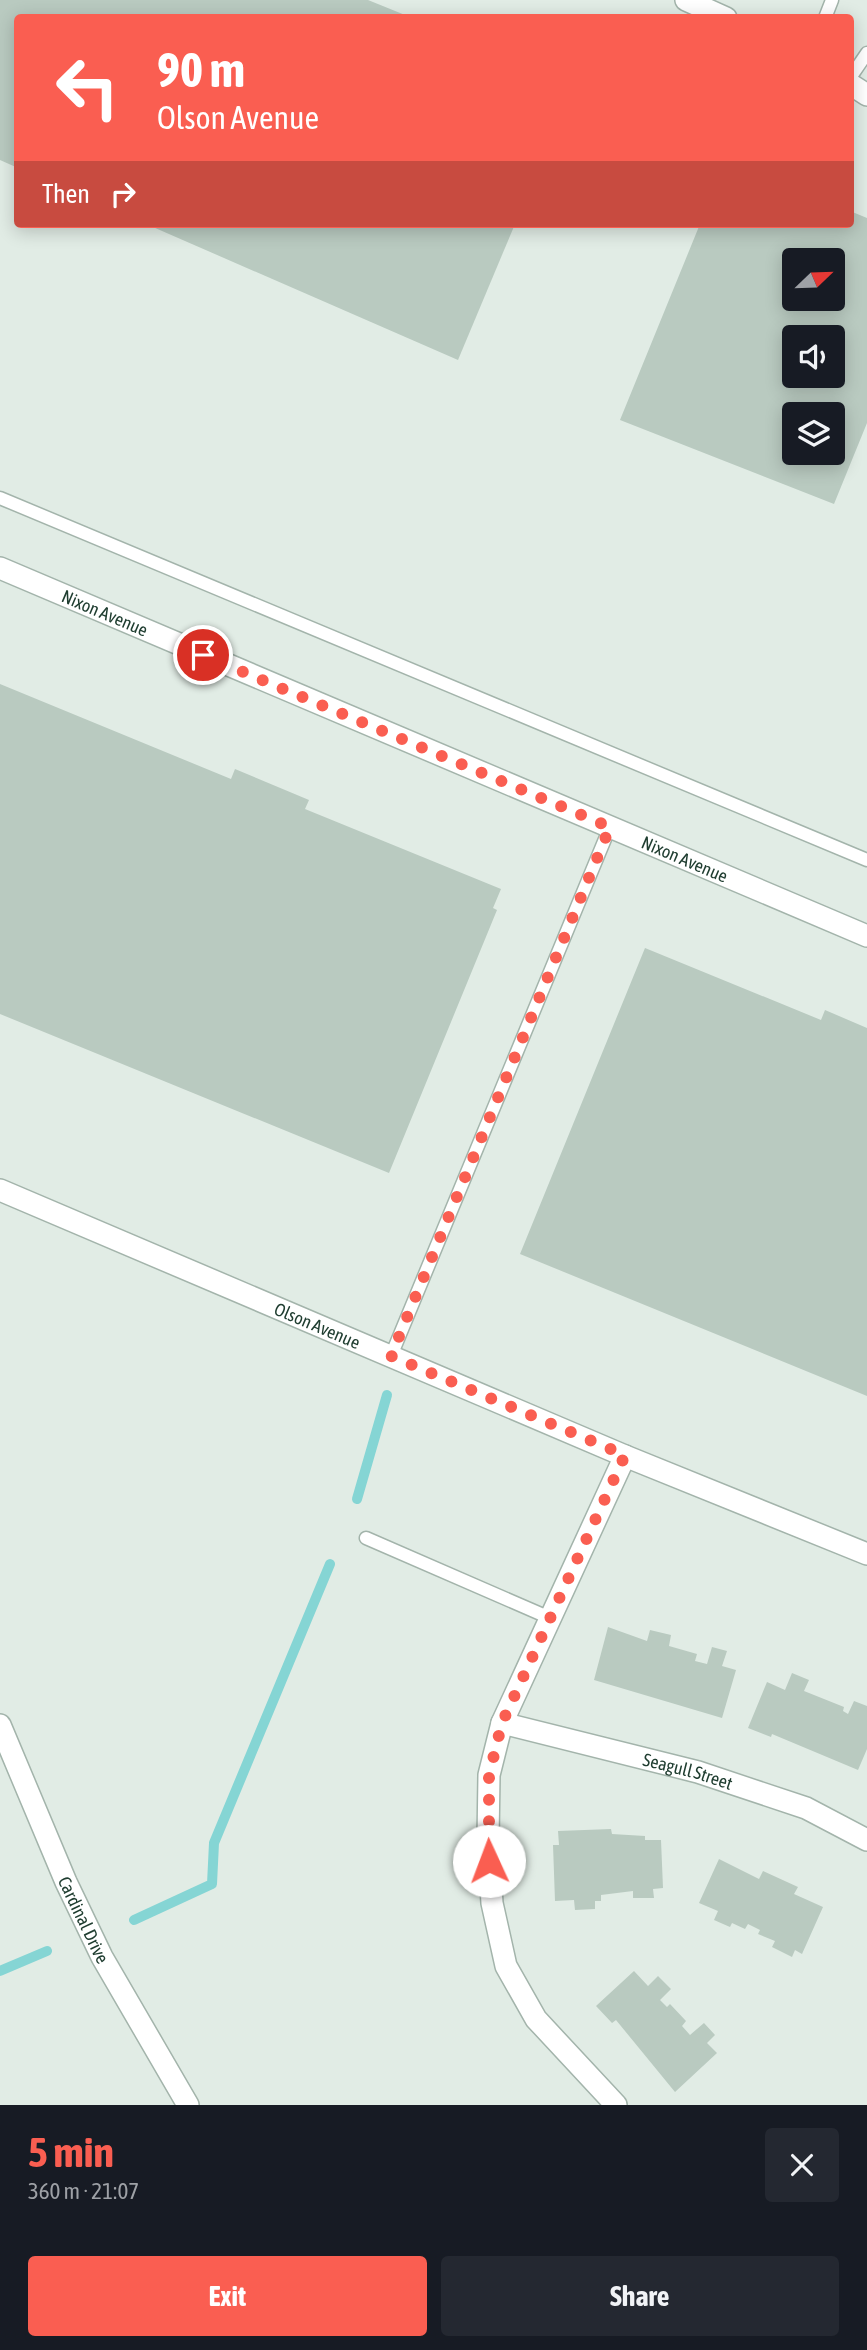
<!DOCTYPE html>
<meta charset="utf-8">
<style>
body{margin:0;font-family:"Asap Condensed",sans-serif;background:#242831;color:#f1f3f6;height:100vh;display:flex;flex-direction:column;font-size:26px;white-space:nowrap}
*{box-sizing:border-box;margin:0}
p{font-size:23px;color:#9ea1a6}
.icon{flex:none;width:38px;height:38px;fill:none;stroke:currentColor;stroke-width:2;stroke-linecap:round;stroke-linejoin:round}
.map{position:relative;height:2105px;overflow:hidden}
.drawer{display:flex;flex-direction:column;background:#171b24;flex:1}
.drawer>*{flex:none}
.hud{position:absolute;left:14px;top:14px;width:840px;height:214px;border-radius:7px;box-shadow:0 4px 18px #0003;background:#fa5e51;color:#fff;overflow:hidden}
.needle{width:46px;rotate:67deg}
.buttons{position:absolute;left:782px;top:248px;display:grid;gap:14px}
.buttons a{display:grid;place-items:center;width:63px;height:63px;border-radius:7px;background:#171b24;box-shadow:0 4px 18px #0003;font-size:35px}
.pin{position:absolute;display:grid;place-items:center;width:60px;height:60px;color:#fff;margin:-30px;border:4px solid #fff;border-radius:50%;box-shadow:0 2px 7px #0007}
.me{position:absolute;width:77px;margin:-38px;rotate:358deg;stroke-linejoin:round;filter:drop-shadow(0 0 5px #0008)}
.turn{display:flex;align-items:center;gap:24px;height:147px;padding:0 28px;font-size:32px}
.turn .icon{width:91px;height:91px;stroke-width:2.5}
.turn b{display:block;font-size:49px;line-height:60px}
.then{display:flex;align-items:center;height:66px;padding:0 28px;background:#0003;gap:14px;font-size:26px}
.round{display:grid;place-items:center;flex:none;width:74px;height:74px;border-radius:7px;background:#242831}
.head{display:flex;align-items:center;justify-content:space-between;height:119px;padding:0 28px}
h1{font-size:42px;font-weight:700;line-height:52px;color:#fa5e51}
.action{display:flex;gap:14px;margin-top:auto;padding:14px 28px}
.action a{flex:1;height:80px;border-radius:7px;background:#fa5e51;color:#fff;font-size:28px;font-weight:700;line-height:80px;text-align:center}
.action a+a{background:#242831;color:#f1f3f6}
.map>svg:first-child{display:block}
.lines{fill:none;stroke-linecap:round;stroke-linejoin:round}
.stream{stroke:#85d5d4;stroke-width:10}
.building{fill:#b9cac0;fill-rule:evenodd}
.lane-casing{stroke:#a3b4ab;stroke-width:15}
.street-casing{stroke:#a3b4ab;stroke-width:24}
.lane{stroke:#fff;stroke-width:12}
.street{stroke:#fff;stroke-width:21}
.route{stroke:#fa5e51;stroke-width:12;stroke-dasharray:0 21.6}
.labels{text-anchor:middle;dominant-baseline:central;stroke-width:5;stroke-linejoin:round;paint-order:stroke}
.street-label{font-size:18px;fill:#203e31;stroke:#f1f9f4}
</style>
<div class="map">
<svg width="867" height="2105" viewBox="0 0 867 2105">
<rect width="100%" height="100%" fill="#e1ece5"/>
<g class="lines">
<g class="stream">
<polyline points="357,1499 387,1395"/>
<polyline points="134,1920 212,1884 214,1843 330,1564"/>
<polyline points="0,1971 47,1951"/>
</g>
</g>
<g class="building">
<polygon points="0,0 368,0 410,17 18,18 18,168 0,160"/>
<path d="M 850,211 L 867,218 L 867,423 L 834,504 L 620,420 L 700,224 L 850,224 ZM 794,261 L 833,261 L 833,299 L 794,299 ZM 794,338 L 833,338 L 833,376 L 794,376 ZM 794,415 L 833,415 L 833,453 L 794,453 Z"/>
<polygon points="146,224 515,224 458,360"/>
<polygon points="0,684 231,779 235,769 309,800 305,809 501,889 493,908 497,910 389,1173 0,1014"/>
<polygon points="645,948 821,1020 825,1010 867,1028 867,1396 520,1254"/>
<polygon points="608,1627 647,1641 650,1630 671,1635 669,1646 697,1654 695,1661 707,1664 712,1647 727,1651 722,1666 736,1670 722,1718 594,1680"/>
<polygon points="792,1673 809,1680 804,1691 844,1707 843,1711 848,1714 854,1701 867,1706 867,1749 858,1770 772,1734 771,1737 748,1728 767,1682 785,1690"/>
<polygon points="611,1829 612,1834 645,1836 645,1840 661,1840 663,1888 653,1889 654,1898 633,1898 633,1891 601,1895 601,1901 595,1901 595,1909 575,1910 574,1900 555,1901 553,1845 559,1845 558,1831"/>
<polygon points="719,1859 759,1879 763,1871 798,1887 794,1894 823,1907 802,1954 795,1950 792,1957 772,1947 775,1941 758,1934 760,1930 748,1924 745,1929 732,1923 730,1927 714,1920 718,1911 699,1903"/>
<polygon points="634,1971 648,1986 658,1976 671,1989 660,2000 667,2007 670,2004 686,2021 682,2026 690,2035 704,2023 715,2035 707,2043 717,2053 675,2092 616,2020 612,2023 596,2006"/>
</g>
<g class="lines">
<g class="lane-casing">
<g id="lane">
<polyline points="825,18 832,0"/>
<polyline points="850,78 867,53"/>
<polyline points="0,498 867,860"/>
<polyline points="391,1356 610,827"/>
<polyline points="366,1538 550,1618"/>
</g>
</g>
<g class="street-casing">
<g id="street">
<polyline points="686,0 726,18"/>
<polyline points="850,84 867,95"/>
<path id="s1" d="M 0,568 L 867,936"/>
<path id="s2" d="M 0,1190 L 625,1456 L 867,1554"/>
<path id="s3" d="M 502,1723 L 698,1772 L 806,1808 L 867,1840"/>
<path id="s4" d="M 0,1725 L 66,1882 L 102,1957 L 188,2105"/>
<polyline points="616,2105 536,2019 506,1966 492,1903 488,1840 489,1775 502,1723 625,1456"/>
</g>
</g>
<use href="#lane" class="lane"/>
<use href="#street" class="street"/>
</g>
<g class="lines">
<polyline class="route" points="203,655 610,827 391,1356 625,1455 502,1723 489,1775 489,1861"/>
</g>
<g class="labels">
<g class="street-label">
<text stroke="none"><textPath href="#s1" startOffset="114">Nixon Avenue</textPath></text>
<text stroke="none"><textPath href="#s1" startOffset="744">Nixon Avenue</textPath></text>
<text stroke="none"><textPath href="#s2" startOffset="345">Olson Avenue</textPath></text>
<text stroke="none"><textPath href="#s3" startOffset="192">Seagull Street</textPath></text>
<text stroke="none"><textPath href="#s4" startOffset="212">Cardinal Drive</textPath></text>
</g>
</g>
</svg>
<div class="buttons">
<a><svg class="needle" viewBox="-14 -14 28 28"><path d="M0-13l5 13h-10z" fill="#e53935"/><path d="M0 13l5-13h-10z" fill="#9ea1a6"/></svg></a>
<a><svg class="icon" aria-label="sound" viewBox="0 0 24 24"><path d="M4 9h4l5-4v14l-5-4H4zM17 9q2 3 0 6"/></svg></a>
<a><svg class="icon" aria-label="layers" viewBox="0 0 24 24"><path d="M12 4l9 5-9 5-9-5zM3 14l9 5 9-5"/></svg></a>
</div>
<div class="pin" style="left:203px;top:655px;background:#d93025"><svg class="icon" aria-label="arrive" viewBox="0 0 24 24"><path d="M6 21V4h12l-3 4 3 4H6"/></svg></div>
<svg class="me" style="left:489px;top:1861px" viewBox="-20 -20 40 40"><circle r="19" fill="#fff"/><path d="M0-13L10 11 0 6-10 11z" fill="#fa5e51"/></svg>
<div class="hud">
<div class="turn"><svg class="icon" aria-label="left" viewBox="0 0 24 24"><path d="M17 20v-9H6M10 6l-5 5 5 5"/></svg><div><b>90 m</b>Olson Avenue</div></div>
<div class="then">Then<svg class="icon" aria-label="right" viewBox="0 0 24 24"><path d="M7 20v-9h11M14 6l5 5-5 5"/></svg></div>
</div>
</div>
<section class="drawer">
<div class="head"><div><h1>5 min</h1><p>360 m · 21:07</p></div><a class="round"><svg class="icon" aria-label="close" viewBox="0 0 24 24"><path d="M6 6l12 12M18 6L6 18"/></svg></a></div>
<div class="action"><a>Exit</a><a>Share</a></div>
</section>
